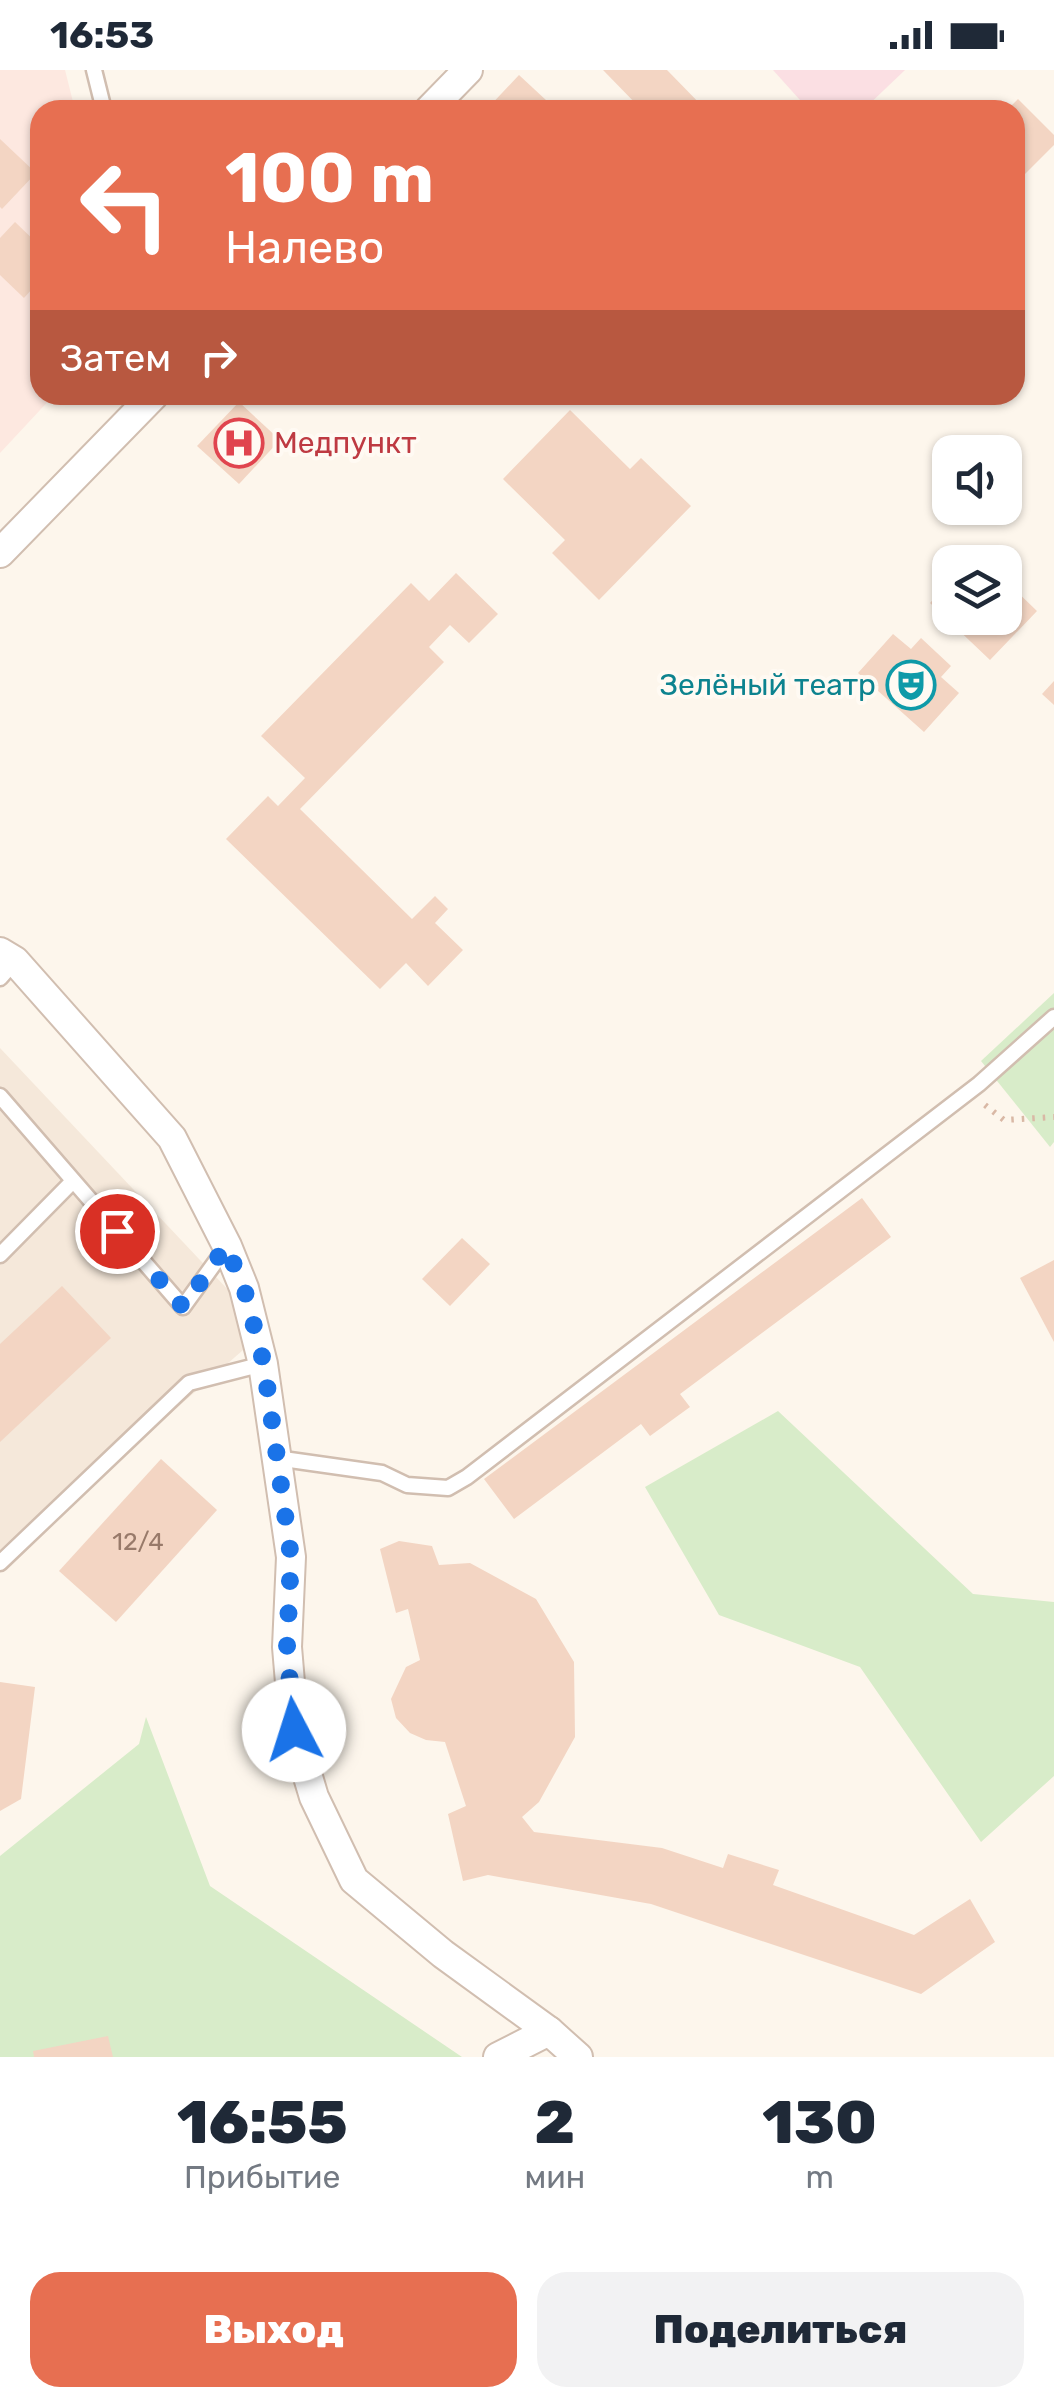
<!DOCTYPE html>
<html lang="ru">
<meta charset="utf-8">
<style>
body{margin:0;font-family:Rubik,sans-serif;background:#f2f2f3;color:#1f2937;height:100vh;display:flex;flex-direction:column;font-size:38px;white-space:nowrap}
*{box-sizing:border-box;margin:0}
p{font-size:32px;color:#747a83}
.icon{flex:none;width:55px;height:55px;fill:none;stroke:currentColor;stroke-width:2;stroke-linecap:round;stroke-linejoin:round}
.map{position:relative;height:1987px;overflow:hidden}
.side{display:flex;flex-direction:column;background:#fff;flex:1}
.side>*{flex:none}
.guide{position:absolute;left:30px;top:30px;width:995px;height:305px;border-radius:30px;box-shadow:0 2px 8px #0004;background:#e76f51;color:#fff;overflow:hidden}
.buttons{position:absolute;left:932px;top:365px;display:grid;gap:20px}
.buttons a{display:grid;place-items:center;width:90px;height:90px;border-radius:20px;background:#fff;box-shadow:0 2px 8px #0004;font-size:50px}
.pin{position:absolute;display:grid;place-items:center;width:85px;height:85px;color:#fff;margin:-42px;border:5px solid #fff;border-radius:50%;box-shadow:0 2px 10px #0007}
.me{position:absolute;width:110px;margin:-55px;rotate:355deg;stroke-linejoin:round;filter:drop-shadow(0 0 8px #0008)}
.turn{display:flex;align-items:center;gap:35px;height:210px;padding:0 30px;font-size:45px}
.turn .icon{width:130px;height:130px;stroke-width:2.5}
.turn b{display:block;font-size:70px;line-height:85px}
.then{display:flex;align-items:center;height:95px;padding:0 30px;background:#0003;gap:20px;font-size:38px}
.eta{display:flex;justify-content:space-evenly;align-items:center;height:170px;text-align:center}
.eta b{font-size:60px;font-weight:800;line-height:70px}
.button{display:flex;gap:20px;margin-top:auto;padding:20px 30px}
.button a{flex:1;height:115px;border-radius:30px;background:#e76f51;color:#fff;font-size:40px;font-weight:800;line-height:115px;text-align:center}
.button a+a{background:#f2f2f3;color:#1f2937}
.status{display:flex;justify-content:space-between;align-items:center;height:70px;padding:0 50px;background:#fff;direction:ltr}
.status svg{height:28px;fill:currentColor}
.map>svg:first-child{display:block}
.residential{fill:#f5e8da}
.commercial{fill:#fde8e0}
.medical{fill:#fbdfe3}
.green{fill:#d8ecc9}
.building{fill:#f3d5c3}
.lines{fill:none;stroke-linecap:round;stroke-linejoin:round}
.service-casing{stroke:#d1beb0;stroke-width:19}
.minor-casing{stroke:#d1beb0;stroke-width:32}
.path{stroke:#d9b8a5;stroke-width:6;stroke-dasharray:2.5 8;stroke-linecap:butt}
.service{stroke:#fff;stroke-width:14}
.minor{stroke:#fff;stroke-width:28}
.route{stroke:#1a73e8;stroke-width:18;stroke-dasharray:0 32.4}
.labels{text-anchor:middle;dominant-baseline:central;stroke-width:8;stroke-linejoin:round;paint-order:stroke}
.number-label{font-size:25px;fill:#987a6a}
.health-label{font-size:30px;fill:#be3a42;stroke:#fffaf3;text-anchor:start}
.culture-label{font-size:30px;fill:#0d838f;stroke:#fffaf3;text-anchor:end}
</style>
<div class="status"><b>16:53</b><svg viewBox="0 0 49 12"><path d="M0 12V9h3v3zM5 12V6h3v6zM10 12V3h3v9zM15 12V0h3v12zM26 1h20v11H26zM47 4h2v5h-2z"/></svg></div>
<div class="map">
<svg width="1054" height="1987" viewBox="0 0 1054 1987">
<rect width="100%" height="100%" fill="#fdf6ec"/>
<polygon class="residential" points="0,978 266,1260 0,1492"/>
<polygon class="commercial" points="0,0 65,0 75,40 40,40 40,325 54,325 0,383"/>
<polygon class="medical" points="773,0 905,0 863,40 809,40"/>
<g class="green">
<polygon points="1054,923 1054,1072 1050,1077 981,991"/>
<polygon points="778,1341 973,1524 1054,1532 1054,1706 981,1772 860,1597 719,1545 645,1417"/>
<polygon points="146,1647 210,1816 462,1987 0,1987 0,1786 139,1674"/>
</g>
<g class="building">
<polygon points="603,0 667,0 706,40 642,40"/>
<polygon points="519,5 547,31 539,40 486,40"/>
<polygon points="1018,29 1054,65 1054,75 1015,114 1015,40 1007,40"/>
<polygon points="0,69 36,103 2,139 0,137"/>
<polygon points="15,152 40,176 40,210 24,228 0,205 0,168"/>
<polygon points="239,332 280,370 239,414 197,376"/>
<polygon points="570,340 630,399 641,388 691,436 599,530 552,483 565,470 503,409"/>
<polygon points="456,503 498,544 469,573 450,555 429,577 444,592 300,739 412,849 435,826 448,839 435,853 463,880 428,916 406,893 380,919 226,769 268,726 278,736 305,708 261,666 411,513 429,531"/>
<polygon points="1005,510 1037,541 990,590 930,533 950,511 950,548 1005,548"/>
<polygon points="893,564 911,579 921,568 951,596 941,607 959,623 924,662 858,603"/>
<polygon points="1054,611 1054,635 1042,624"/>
<polygon points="862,1128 891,1167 680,1324 690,1337 650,1366 641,1354 514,1449 484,1409"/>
<polygon points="462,1168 490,1194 450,1236 422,1209"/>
<polygon points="1054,1190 1054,1272 1020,1208"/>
<polygon points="62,1216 111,1268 0,1372 0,1274"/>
<polygon points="161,1389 217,1440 116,1552 59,1501"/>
<polygon points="399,1471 432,1476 439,1495 470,1493 536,1529 574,1592 575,1667 539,1732 522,1747 534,1762 662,1778 723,1798 728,1784 779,1800 773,1815 914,1865 970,1829 995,1872 921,1924 651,1834 488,1805 463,1811 448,1744 466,1736 445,1672 426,1670 410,1663 396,1648 391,1629 406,1597 420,1590 408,1539 396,1543 380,1479"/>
<polygon points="0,1612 35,1617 21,1729 0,1741"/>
<polygon points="108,1966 113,1987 34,1987 33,1981"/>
</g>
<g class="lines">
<g class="service-casing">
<g id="service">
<polyline points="94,0 104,40"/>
<polyline points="0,908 15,891"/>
<polyline points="0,1026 183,1237 227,1176"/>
<polyline points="0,1185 73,1111"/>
<polyline points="276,1388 382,1403 407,1415 448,1418 467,1407 979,1014 1054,947"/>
<polyline points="0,1493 189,1313 263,1294"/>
</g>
</g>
<g class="minor-casing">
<g id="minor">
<polyline points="429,40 468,0"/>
<polyline points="0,483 154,325"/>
<polyline points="0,882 15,891 172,1068 227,1176 244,1218 263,1294 291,1487 287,1577 294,1660 314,1727 354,1810 443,1884 549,1961 578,1987"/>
<polyline points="498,1987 549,1961"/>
</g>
</g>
<polyline class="path" points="985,1035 1004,1050 1054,1047"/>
<use href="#service" class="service"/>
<use href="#minor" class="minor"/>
</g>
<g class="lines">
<polyline class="route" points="117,1161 183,1237 226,1176 244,1218 264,1294 291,1487 287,1577 294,1660"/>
</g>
<defs>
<g id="hospital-ring" transform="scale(2.5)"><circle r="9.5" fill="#fffaf3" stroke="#e0444e" stroke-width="1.5"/><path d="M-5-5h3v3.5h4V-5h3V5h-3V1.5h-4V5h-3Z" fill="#e0444e"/></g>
<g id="theatre-ring" transform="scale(2.5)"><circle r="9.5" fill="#fffaf3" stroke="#0f9aa8" stroke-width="1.5"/><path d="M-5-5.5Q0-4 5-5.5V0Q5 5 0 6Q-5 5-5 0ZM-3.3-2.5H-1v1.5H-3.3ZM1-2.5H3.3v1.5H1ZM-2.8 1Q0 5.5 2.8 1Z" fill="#0f9aa8"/></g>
</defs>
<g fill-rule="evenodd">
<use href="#hospital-ring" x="239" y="373"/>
<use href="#theatre-ring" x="911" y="615"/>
</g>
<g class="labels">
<g class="number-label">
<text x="138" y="1471">12/4</text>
</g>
<g class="health-label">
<text x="274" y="373">Медпункт</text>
</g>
<g class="culture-label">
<text x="876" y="615">Зелёный театр</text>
</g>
</g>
</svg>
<div class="buttons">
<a><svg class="icon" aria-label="sound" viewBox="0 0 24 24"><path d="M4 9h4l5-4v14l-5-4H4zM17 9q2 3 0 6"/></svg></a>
<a><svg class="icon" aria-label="layers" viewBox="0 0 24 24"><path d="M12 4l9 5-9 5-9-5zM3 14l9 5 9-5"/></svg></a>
</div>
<div class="pin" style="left:117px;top:1161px;background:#d93025"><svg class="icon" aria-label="arrive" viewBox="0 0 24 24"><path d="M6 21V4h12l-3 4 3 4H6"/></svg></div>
<svg class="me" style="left:294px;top:1660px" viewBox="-20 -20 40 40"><circle r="19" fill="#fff"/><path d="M0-13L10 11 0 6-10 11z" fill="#1a73e8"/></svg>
<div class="guide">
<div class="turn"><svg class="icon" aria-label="left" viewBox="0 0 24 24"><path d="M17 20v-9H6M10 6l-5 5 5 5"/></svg><div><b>100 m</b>Налево</div></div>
<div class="then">Затем<svg class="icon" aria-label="right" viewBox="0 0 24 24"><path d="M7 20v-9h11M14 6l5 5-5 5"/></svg></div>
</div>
</div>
<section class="side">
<div class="eta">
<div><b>16:55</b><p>Прибытие</p></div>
<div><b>2</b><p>мин</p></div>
<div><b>130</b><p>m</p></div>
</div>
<div class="button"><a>Выход</a><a>Поделиться</a></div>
</section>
